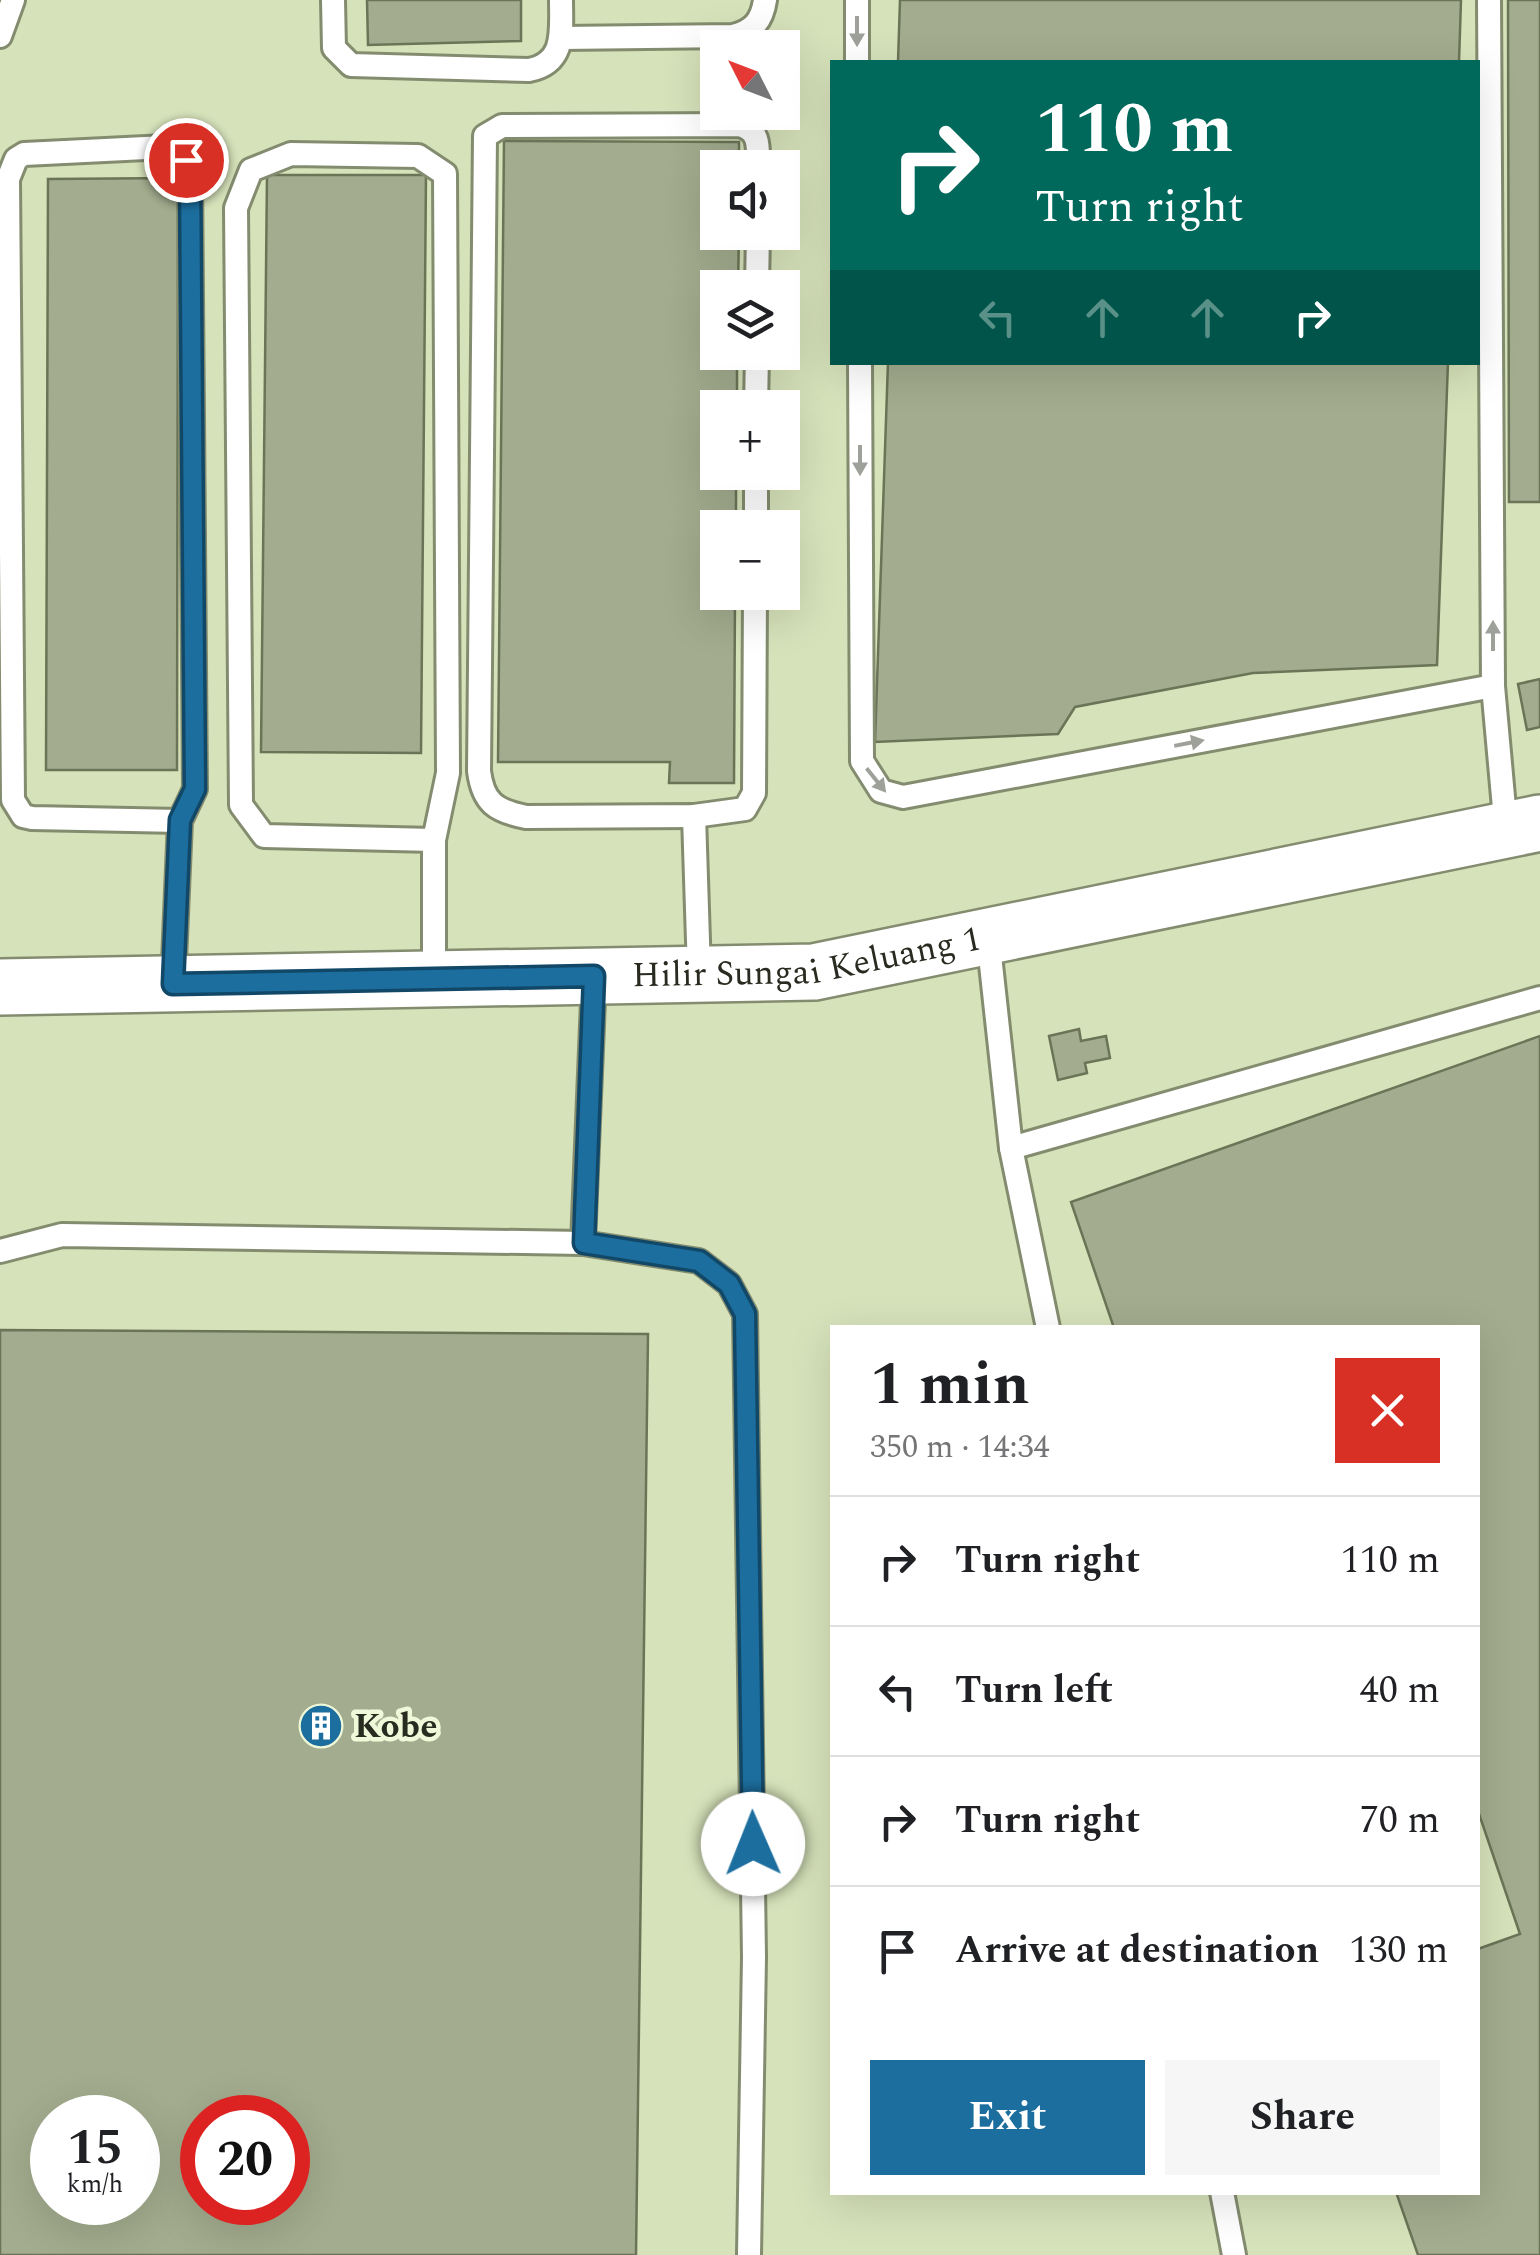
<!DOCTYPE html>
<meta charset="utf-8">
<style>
body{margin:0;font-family:Spectral,serif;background:#f6f6f6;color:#202124;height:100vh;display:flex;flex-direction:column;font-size:38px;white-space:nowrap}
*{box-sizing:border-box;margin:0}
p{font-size:32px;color:#757577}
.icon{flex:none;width:55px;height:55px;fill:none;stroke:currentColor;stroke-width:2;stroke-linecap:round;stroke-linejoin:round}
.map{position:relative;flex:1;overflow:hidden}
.details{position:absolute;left:830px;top:1325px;width:650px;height:870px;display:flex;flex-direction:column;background:#fff;border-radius:0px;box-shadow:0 10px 40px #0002}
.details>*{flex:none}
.top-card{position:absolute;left:830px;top:60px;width:650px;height:305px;border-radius:0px;box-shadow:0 10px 40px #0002;background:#00695c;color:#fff;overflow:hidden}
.needle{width:65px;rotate:312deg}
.tools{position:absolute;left:700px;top:30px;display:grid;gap:20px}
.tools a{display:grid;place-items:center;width:100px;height:100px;border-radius:0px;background:#fff;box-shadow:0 10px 40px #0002;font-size:50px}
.speed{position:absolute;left:30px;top:2095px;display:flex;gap:20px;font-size:50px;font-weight:700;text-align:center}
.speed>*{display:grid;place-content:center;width:130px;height:130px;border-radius:50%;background:#fff;box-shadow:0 10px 40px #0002;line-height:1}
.speed small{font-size:25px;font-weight:400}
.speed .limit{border:15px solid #d22;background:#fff;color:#111}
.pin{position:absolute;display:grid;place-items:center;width:85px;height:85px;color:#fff;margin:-42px;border:5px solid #fff;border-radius:50%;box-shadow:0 2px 10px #0007}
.me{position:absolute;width:110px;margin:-55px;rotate:359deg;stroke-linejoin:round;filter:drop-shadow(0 0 8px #0008)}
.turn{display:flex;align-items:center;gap:35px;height:210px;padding:0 40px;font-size:45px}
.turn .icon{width:130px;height:130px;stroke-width:2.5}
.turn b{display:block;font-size:70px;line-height:85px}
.lanes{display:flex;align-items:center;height:95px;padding:0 40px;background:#0003;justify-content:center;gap:50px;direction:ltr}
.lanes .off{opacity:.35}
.round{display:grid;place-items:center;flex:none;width:105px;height:105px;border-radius:0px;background:#f6f6f6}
.head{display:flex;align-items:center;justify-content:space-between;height:170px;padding:0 40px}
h1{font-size:60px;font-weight:700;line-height:75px}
.action{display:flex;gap:20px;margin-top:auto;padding:20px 40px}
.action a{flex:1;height:115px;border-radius:0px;background:#1c6e9f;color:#fff;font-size:40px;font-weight:700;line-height:115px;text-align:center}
.action a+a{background:#f6f6f6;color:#202124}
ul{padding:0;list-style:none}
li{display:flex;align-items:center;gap:30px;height:130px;padding:0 40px;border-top:2px solid #e0e0e0}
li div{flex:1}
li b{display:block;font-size:38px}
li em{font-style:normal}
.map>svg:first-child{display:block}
.built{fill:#d6e2ba;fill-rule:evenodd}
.building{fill:#a3ac8e;stroke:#6c7457;stroke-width:2.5;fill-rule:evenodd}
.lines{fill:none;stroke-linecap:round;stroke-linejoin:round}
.lane-casing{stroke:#848c6f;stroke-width:28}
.secondary-casing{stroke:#848c6f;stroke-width:60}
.lane{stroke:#fff;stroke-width:22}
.secondary{stroke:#fff;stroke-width:55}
.oneway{fill:#9ea09a}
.route-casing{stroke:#124867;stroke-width:25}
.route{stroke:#1c6e9f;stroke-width:18}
.labels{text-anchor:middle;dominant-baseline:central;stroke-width:9;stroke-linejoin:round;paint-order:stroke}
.street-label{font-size:35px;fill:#282b1f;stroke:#eff8d8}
.poi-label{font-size:35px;font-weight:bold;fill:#282b1f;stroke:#eff8d8;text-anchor:start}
</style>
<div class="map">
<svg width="1540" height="2255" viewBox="0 0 1540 2255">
<rect width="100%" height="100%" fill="#e1ebcb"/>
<path class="built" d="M 0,0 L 1540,0 L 1540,2255 L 0,2255 ZM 718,48 L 782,48 L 782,112 L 718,112 ZM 832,62 L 1478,62 L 1478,362 L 832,362 ZM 718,168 L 782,168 L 782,232 L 718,232 ZM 718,288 L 782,288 L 782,352 L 718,352 ZM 718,408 L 782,408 L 782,472 L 718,472 ZM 718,528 L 782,528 L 782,592 L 718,592 ZM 832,1328 L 1478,1328 L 1478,2192 L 832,2192 ZM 52,2118 L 138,2118 L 138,2202 L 52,2202 ZM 202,2118 L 288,2118 L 288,2202 L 202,2202 Z"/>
<g class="building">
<polygon points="367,0 521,0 521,41 368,45"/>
<polygon points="900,0 1461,0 1459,62 898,62"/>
<polygon points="1508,0 1540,0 1540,502 1509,502"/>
<polygon points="504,141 739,142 739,168 718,168 718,232 739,232 738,288 718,288 718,352 737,352 737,408 718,408 718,472 736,472 736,528 718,528 718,592 735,592 734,783 669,783 670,762 498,762"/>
<polygon points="267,175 426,175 421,753 261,752"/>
<polygon points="178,178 177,770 46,770 48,179"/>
<polygon points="888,362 1448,362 1437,665 1253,673 1075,707 1058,734 875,742"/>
<polygon points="1540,679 1540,727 1527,730 1518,684"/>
<polygon points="1079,1029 1081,1041 1106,1036 1110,1058 1085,1063 1087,1073 1058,1080 1049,1036"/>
<polygon points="1540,1036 1540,2255 1418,2255 1396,2192 1478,2192 1478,1949 1520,1934 1478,1811 1478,1328 1114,1328 1071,1202"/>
<path d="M 0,1330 L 648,1334 L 636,2255 L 0,2255 ZM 52,2118 L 138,2118 L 138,2202 L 52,2202 ZM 202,2118 L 288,2118 L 288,2202 L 202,2202 Z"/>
</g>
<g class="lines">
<g class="lane-casing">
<g id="lane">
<path d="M 333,0 L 334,48 L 351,65 L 529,70 C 566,63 561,31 561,0"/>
<polyline points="857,0 857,62"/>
<polyline points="0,36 13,0"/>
<path d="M 561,38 L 733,36 C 753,31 762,21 765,0"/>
<polyline points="757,288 758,232"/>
<polyline points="860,362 862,761 881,791 903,797 1493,686 1489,0"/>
<polyline points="756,408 757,352"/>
<polyline points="756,528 756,472"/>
<path d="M 755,592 L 754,793 L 745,809 L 694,816 L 526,817 C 496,811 483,803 479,771 L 485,136 L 502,126 L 739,125 C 761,130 758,148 758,168"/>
<polyline points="1493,686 1506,830"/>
<polyline points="694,816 699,972"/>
<polyline points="988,937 1011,1148"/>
<polyline points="434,979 434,840 264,836 241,805 236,208 251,170 291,154 418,156 445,174 448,773 434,840"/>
<polyline points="173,984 180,821 32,818 23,816 13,800 8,179 16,159 24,154 166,147 185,161 190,171 195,789 180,821"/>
<polyline points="583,1243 594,976"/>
<polyline points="0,1251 62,1235 583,1243 699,1261 729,1284 745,1314 754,1957 749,2255"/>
<polyline points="1048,1328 1011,1148 1540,998"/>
<polyline points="1222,2192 1234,2255"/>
</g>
</g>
<g class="secondary-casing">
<g id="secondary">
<path id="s1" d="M 0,987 L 814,972 L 1540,823"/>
</g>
</g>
<use href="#lane" class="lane"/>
<use href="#secondary" class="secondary"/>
</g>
<defs><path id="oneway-solid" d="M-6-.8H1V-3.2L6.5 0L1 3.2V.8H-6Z" transform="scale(2.5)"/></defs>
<g class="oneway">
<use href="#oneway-solid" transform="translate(857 31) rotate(90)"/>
<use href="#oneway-solid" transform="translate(860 460) rotate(90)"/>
<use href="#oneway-solid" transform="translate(1493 636) rotate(-90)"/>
<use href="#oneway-solid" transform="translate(1189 743) rotate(-11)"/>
<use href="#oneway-solid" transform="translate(876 780) rotate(51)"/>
</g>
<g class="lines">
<g class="route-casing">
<polyline id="route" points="186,160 190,171 195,789 180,820 173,984 594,976 584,1243 699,1261 729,1284 745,1314 753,1844"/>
</g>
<use href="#route" class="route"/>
</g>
<defs>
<g id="building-disc" transform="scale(2.25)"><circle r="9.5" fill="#1c6e9f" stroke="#eff8d8"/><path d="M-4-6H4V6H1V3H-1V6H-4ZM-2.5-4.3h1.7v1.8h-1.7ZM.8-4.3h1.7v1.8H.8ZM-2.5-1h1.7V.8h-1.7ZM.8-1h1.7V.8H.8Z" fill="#fff"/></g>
</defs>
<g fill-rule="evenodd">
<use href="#building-disc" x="321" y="1726"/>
</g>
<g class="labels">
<g class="street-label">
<text stroke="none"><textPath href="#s1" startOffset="808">Hilir Sungai Keluang 1</textPath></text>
</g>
<g class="poi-label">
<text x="354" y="1726">Kobe</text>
</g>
</g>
</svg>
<div class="tools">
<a><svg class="needle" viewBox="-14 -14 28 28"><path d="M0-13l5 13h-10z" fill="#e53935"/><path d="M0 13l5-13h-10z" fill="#757577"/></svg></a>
<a><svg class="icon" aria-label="sound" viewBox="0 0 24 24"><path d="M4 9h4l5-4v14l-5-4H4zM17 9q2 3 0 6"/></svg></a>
<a><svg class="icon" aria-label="layers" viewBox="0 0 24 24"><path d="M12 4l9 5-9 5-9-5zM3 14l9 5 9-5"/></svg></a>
<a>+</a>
<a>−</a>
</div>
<div class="speed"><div>15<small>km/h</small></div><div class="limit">20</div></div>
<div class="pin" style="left:186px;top:160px;background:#d93025"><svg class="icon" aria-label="arrive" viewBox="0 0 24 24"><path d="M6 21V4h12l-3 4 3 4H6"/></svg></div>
<svg class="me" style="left:753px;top:1844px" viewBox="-20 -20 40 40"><circle r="19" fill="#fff"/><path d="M0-13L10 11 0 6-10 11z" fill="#1c6e9f"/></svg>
<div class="top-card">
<div class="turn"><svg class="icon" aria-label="right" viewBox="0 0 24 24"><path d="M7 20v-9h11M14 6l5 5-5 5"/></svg><div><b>110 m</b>Turn right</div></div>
<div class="lanes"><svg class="icon off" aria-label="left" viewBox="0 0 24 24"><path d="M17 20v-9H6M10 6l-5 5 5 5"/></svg><svg class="icon off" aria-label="ahead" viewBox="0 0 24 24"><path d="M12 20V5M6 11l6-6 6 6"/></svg><svg class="icon off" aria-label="ahead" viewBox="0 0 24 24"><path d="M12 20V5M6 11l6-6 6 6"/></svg><svg class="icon" aria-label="right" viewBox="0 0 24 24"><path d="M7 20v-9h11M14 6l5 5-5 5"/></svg></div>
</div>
<section class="details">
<div class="head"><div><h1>1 min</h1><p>350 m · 14:34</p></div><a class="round" style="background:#d93025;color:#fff"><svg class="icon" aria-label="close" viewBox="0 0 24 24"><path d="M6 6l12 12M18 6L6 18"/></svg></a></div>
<ul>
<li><svg class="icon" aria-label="right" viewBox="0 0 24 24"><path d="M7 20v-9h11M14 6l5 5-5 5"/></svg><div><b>Turn right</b></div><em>110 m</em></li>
<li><svg class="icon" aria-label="left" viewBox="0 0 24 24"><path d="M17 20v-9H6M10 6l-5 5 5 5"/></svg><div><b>Turn left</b></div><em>40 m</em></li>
<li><svg class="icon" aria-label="right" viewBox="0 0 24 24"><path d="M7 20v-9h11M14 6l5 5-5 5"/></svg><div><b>Turn right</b></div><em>70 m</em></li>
<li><svg class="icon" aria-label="arrive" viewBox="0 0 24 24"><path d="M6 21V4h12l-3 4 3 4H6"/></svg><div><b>Arrive at destination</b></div><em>130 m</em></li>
</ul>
<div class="action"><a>Exit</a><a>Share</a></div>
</section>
</div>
